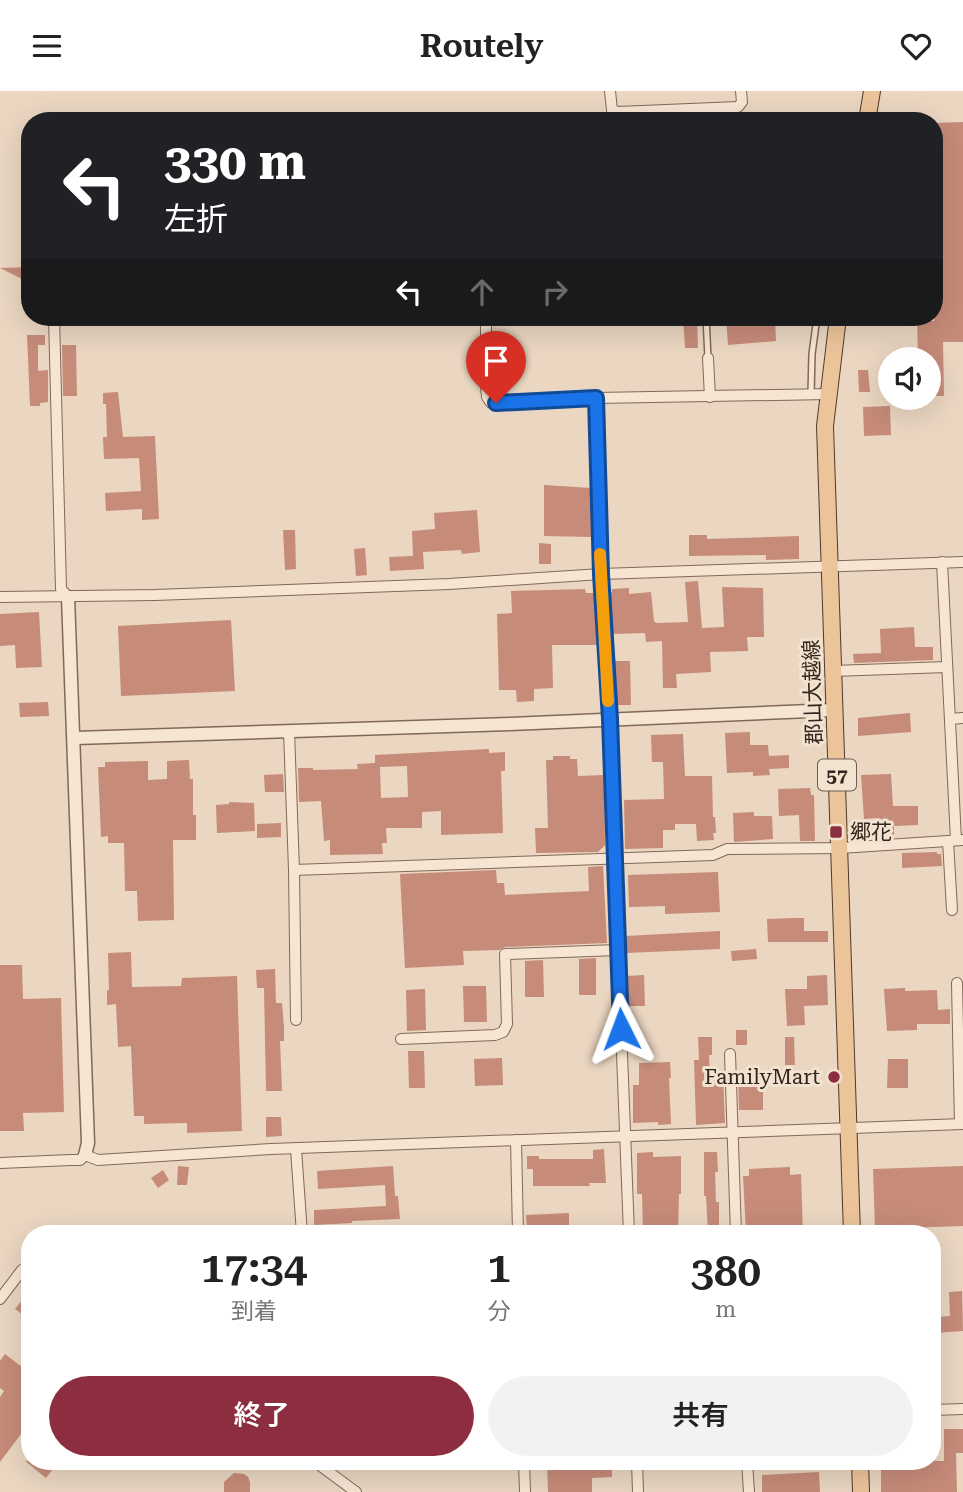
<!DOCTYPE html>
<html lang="ja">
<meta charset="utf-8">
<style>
body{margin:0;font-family:"Roboto Serif","Noto Sans JP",serif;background:#f2f2f2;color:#222;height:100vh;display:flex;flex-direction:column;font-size:26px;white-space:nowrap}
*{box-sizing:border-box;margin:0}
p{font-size:23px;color:#767676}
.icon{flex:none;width:38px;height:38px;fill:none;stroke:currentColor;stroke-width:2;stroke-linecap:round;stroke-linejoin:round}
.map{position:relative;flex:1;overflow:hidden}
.side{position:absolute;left:21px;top:1134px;width:920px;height:245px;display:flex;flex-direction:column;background:#fff;border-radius:28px;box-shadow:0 7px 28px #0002}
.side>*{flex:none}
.top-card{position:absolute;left:21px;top:21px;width:922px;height:214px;border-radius:28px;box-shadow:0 7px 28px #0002;background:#202124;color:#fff;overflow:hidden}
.controls{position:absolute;left:878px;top:256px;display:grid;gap:14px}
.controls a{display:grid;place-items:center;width:63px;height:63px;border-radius:50%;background:#fff;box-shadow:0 7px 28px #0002;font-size:35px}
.pin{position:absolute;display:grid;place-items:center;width:60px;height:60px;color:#fff;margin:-72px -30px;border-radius:50% 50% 50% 0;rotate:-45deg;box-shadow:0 0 7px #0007}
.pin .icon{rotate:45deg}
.me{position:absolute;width:77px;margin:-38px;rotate:357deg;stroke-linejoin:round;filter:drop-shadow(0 0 5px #0008)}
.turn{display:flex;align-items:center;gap:24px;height:147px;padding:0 28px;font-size:32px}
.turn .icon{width:91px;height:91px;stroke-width:2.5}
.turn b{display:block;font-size:49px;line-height:60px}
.lanes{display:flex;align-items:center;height:66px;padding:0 28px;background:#0003;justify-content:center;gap:35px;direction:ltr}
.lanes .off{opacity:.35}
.eta{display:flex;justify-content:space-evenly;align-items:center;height:119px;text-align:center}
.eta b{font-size:42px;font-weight:600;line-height:49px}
.action{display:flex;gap:14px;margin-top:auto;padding:14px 28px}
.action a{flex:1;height:80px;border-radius:42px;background:#8c2e40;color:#fff;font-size:28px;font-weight:600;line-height:80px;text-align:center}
.action a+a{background:#f2f2f2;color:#222}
header{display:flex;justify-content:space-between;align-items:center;height:91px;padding:0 28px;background:#fff;font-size:32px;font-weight:600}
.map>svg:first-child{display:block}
.building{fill:#c68b79;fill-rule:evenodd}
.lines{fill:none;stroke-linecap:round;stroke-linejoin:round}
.service-casing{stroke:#82685a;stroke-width:8}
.minor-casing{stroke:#82685a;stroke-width:12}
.tertiary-casing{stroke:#82685a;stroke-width:15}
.primary-casing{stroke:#50382e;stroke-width:18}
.service{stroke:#f6e5d3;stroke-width:5}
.minor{stroke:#f6e5d3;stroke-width:10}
.tertiary{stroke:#f6e5d3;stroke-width:12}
.primary{stroke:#ebc49a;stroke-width:16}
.route-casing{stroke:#114b97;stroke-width:18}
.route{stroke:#1a73e8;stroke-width:12}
.slow{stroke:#f59e0b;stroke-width:12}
.poi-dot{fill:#8c2e40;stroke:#f2e2d0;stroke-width:2.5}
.labels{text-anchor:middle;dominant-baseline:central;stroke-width:6;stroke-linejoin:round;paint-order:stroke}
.shield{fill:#f2e2d0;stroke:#6c5d53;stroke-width:2}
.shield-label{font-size:19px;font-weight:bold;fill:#33241d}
.street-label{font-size:21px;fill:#33241d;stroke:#f2e2d0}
.poi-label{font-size:21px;fill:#33241d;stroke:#f2e2d0;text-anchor:start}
</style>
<header><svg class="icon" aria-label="menu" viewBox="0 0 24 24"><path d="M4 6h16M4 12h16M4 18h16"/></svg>Routely<svg class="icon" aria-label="heart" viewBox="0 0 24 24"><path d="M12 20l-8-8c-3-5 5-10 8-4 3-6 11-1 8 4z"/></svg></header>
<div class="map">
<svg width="963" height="1401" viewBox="0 0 963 1401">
<rect width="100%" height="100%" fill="#ead6c1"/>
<g class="building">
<polygon points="963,31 963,251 943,251 944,305 929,305 929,268 918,268 917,230 934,230 934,32"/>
<polygon points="30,176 29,188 22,188 0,177"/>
<polygon points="683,226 697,226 698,257 685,257"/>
<polygon points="726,226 775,226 776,250 728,254"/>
<polygon points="27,244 45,244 45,254 38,254 38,280 48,279 48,311 40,312 40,315 30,315"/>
<polygon points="62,254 76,254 77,305 63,305"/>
<polygon points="858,279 868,279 870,301 859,301"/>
<polygon points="118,301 123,346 155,345 159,428 142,429 142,418 106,420 105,402 141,400 139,367 104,368 103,346 107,346 106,313 103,313 103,302"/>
<polygon points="890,315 891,344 864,345 863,316"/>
<polygon points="544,394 591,397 592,446 544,445"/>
<polygon points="477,419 480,461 462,463 461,459 423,461 424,478 390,480 389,466 413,465 412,440 435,438 434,422"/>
<polygon points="283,439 295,439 296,478 285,479"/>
<polygon points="689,444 707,444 707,448 799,445 799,468 766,469 766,464 689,465"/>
<polygon points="539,452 551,453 551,473 539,473"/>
<polygon points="365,457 367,484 356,485 354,458"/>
<polygon points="698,490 702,537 724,536 722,496 763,497 764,546 747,546 748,560 710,561 711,581 676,583 677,597 663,597 662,550 646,551 645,542 612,543 609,501 612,501 612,498 629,497 629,503 651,501 654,530 656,532 688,531 685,491"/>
<polygon points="585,498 586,502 595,502 597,554 552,554 553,597 534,598 534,610 517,611 516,599 499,599 497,523 512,522 511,500"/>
<polygon points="39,521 42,576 16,577 15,554 0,555 0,523"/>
<polygon points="231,529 235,600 121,605 118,535"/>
<polygon points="914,536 915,556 933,556 933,569 854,572 853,563 881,562 880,538"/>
<polygon points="613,570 630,570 631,614 616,614"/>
<polygon points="48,611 49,625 20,626 19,612"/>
<polygon points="910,622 911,641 858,645 858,627"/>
<polygon points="750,641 750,654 768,654 769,665 789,664 789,677 769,678 770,684 753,685 753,681 727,682 725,642"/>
<polygon points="683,643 685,685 712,685 713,726 715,726 716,742 713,742 714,749 697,750 696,733 675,733 675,739 663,739 663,757 625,758 624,709 664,708 663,671 652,671 651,644"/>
<path d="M 489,658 L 489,662 L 505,661 L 505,680 L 501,680 L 503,742 L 441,744 L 441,720 L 422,721 L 422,737 L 386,737 L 387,752 L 382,752 L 383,763 L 330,764 L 330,749 L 324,750 L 321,710 L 299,711 L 298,677 L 313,677 L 313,679 L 358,678 L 357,673 L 375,672 L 375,664 ZM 407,675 L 408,706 L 381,707 L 380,676 Z"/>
<polygon points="553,665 570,665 570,668 577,668 578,685 604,684 605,754 598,761 536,762 535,737 548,737 546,669 553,669"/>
<polygon points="189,669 190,688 193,688 193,724 196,724 196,749 173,749 174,829 138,830 137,800 125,800 124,752 108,752 108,745 101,746 98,676 105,676 105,671 148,670 148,689 167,688 167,670"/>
<polygon points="283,683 284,701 265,701 264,684"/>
<polygon points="891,683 893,715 918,715 918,734 894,735 894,746 878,747 877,727 864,728 861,684"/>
<polygon points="810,697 811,704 814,704 815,750 800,750 799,724 779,725 778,698"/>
<polygon points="229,711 254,712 255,740 217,742 216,714 229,713"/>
<polygon points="754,721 754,725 772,725 773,748 734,751 733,722"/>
<polygon points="281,732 281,746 257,747 257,733"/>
<polygon points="937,761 937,763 941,763 942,775 902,777 902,762"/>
<polygon points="603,775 607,852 505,856 499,859 463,860 464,874 405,877 400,783 496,779 497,792 504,792 505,804 589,800 588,776"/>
<polygon points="718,781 720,821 665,823 665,815 629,816 628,784"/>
<polygon points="795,827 804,827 804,840 828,840 828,851 768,851 767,828"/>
<polygon points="720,840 720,858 626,862 625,845"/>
<polygon points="756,858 757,868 732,870 731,860"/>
<polygon points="131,861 132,896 181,895 182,887 237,885 242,1040 187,1042 187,1032 144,1033 144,1025 134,1025 131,955 118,956 116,913 107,914 107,899 109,899 108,862"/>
<polygon points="596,867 596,904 579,904 579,868"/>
<polygon points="543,869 544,906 525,906 525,870"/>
<polygon points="0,874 22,874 23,908 61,907 64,1021 23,1022 24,1040 0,1040"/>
<polygon points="275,878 276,912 282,912 284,936 284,950 280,950 282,1000 266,1000 264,897 257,897 256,879"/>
<polygon points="644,884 645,915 628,915 626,885"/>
<polygon points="827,884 828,914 804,915 805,934 787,935 785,898 807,898 807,885"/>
<polygon points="463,895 486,895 487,931 464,931"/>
<polygon points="905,897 905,900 937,899 938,919 950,918 950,933 917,933 917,939 887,940 884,898"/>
<polygon points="425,898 426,939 407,940 406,899"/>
<rect x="736" y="939" width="11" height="15"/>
<polygon points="698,946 712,946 712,964 709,964 710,985 723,984 725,1032 696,1034 694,969 699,969"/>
<polygon points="785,946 794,946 795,974 785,974"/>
<polygon points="408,960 424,960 425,997 409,997"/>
<polygon points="502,967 503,994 475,995 474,968"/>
<polygon points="888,968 908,968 908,997 887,997"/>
<polygon points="670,971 671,987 669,987 671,1033 658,1034 658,1031 633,1032 633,994 639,994 639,972"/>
<polygon points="743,981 763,981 763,1019 739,1019 738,984 743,984"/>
<polygon points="266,1026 281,1026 282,1045 266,1046"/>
<polygon points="604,1058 606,1092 589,1092 590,1095 533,1095 533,1078 527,1078 527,1065 539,1065 539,1068 593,1068 593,1059"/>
<polygon points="653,1061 653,1066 681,1065 681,1103 679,1103 678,1143 643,1143 642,1103 637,1103 637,1062"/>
<polygon points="704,1061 717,1061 718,1081 715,1081 716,1111 719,1111 719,1143 708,1143 706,1105 704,1105"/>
<polygon points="178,1075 189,1076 187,1094 177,1094"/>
<polygon points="393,1075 395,1105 398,1105 400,1128 352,1130 352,1132 314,1134 314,1119 386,1115 385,1094 318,1098 317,1080"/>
<polygon points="963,1075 963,1135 875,1138 873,1078"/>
<polygon points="790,1076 790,1084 801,1083 803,1143 746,1143 743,1085 749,1085 749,1078"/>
<polygon points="163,1079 169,1089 158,1097 151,1087"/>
<polygon points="569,1122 569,1137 527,1139 526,1124"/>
<polygon points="30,1199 30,1229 15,1218"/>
<polygon points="962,1200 963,1240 935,1242 934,1226 950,1225 949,1201"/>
<polygon points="5,1263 22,1276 30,1266 30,1331 0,1371 0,1306 4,1300 0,1297 0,1270"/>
<polygon points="944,1338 963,1338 963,1362 956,1362 957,1401 881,1401 881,1375 903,1375 903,1370 944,1370"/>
<polygon points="25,1370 59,1370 46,1387"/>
<polygon points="612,1370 612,1386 592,1387 592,1401 548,1401 547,1372"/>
<polygon points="819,1381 820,1401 762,1401 762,1384"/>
<polygon points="234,1382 244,1383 248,1386 250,1391 250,1401 224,1401 224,1391"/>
</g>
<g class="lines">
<g class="service-casing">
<g id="service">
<polyline points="706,226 708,267"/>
<polyline points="811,303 812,263 817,226"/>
</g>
</g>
<g class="minor-casing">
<g id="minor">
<polyline points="610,0 612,19 618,21 738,16 742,11 741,0"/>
<polyline points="54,226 61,498 68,506"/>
<polyline points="486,226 486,296 487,306 491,312 596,307 601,483 609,628 629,1143"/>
<polyline points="708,267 710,306"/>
<polyline points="596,307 829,303"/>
<polyline points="942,471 956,749"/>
<polyline points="0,506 155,504 449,493 601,483 963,471"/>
<polyline points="833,580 947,576"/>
<polyline points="950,628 963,627"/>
<polyline points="289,640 294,779 296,929"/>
<polyline points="948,750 952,819"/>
<polyline points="294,779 713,764 727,758 840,757 963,749"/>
<polyline points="957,892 960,1033"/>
<polyline points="401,948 495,944 503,941 507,933 505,863 618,859"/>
<polyline points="730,963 736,1143"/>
<polyline points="516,1049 518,1143"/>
<polyline points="296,1058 302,1143"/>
<polyline points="0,1072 71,1069 80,1069 85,1064 98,1069 271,1058 963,1033"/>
<polyline points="0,1208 22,1179 30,1174"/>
<polyline points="933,1319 963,1318"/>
<polyline points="314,1370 356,1401"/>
<polyline points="524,1370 525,1401"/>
<polyline points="637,1370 638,1401"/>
<polyline points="747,1370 749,1401"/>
</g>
</g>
<g class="tertiary-casing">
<g id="tertiary">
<polyline points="68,506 88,1052 85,1064"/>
<polyline points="75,647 510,633 834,619"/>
</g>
</g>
<g class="primary-casing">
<g id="primary">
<polyline points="867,30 872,0"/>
<polyline points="838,226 825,335 852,1143"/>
<polyline points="860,1370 861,1401"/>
</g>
</g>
<use href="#service" class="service"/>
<use href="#minor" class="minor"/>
<use href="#tertiary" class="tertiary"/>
<use href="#primary" class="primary"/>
</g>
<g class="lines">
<g class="route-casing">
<polyline id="route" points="496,312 596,307 601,483 610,628 621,938"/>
</g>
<use href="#route" class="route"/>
<polyline class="slow" points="600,463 608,610"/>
</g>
<g class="poi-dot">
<rect x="829" y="734" width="14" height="14" rx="3.5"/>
<circle cx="834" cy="986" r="7"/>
</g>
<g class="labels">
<rect class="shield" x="818" y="668.5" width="38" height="31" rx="5"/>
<g class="shield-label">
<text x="837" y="684">57</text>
</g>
<g class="street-label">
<text transform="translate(813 601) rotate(-92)">郡山大越線</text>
</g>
<g class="poi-label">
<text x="850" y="741">郷花</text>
<text x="820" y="986" text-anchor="end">FamilyMart</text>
</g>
</g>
</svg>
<div class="controls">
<a><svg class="icon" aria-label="sound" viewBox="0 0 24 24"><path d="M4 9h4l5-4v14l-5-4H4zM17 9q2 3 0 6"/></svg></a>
</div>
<div class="pin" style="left:496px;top:312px;background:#d93025"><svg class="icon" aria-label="arrive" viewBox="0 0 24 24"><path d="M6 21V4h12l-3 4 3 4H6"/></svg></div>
<svg class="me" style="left:621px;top:938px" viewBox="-20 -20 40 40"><path d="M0-17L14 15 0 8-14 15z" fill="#1a73e8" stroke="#fff" stroke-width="4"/></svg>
<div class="top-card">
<div class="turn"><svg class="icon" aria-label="left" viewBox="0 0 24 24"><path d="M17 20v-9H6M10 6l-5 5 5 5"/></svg><div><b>330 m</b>左折</div></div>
<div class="lanes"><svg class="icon" aria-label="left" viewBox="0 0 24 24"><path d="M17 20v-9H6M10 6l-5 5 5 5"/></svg><svg class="icon off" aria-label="ahead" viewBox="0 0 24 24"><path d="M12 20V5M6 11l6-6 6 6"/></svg><svg class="icon off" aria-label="right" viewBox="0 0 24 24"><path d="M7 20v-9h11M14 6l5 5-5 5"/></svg></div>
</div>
<section class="side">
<div class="eta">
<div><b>17:34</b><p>到着</p></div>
<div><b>1</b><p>分</p></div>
<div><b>380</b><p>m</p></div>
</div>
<div class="action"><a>終了</a><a>共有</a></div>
</section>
</div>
